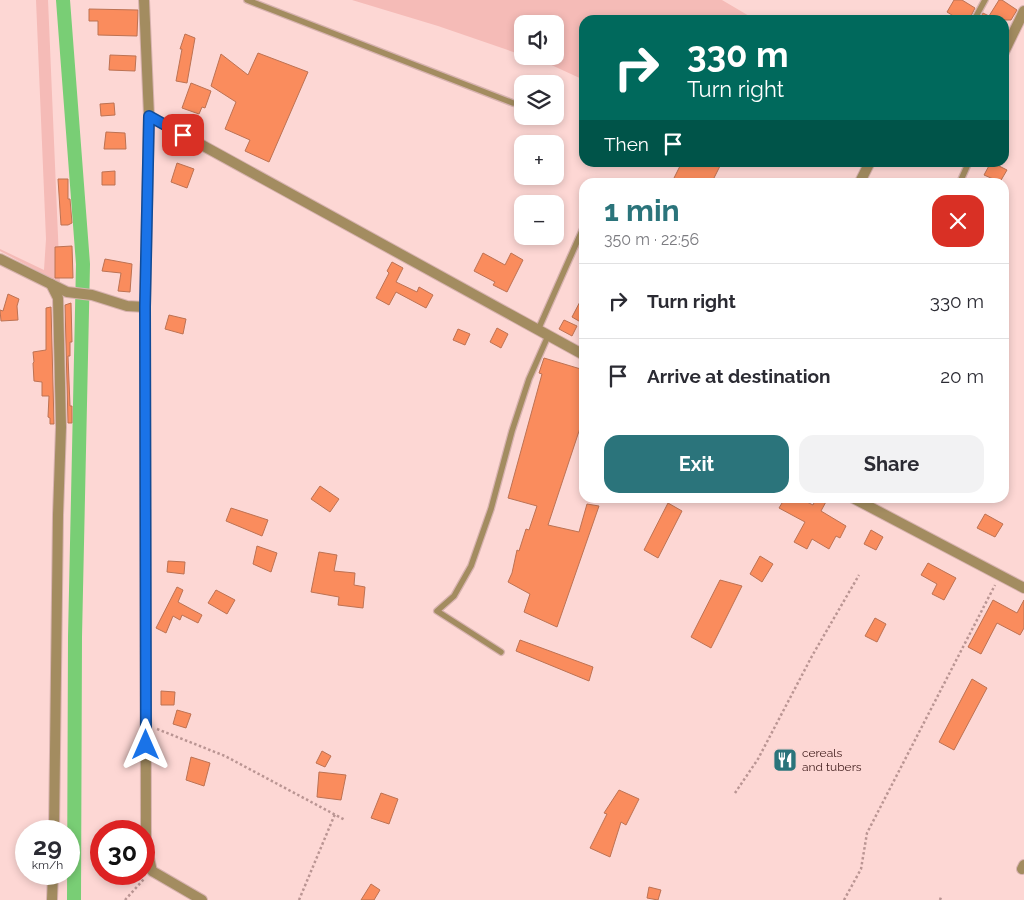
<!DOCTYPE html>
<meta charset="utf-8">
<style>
body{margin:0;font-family:Raleway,sans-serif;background:#f2f2f3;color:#2b2b33;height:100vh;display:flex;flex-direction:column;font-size:19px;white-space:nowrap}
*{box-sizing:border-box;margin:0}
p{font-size:16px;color:#7c7c81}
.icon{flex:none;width:28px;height:28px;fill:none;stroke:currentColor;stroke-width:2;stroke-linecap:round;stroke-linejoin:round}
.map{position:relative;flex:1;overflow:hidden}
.sheet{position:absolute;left:579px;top:178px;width:430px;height:325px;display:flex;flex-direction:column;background:#fff;border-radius:15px;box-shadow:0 2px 8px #0003}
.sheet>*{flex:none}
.banner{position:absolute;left:579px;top:15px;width:430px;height:152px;border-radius:15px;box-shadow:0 2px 8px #0003;background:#00695c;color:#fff;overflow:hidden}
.tools{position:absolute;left:514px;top:15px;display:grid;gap:10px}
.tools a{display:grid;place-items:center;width:50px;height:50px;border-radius:10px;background:#fff;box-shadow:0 2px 8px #0003;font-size:25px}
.speed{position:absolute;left:15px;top:820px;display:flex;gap:10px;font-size:25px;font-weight:700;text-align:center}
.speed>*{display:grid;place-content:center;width:65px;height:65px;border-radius:50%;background:#fff;box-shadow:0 2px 8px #0003;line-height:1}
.speed small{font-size:12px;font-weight:400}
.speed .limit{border:8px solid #d22;background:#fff;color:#111}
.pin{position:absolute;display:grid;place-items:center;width:42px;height:42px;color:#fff;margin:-21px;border-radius:10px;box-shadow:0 2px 8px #0006}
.me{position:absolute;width:55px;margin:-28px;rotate:0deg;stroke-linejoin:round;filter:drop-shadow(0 0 4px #0008)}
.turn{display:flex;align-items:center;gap:18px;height:105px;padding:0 25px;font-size:22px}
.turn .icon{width:65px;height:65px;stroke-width:2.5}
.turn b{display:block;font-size:35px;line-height:42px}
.then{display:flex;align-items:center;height:48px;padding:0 25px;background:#0003;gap:10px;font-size:19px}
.round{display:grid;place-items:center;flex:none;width:52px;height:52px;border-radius:15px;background:#f2f2f3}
.head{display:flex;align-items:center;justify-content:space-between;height:85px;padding:0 25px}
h1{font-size:30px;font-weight:700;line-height:38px;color:#2b747b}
.primary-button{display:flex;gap:10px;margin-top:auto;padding:10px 25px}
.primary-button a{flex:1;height:58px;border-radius:15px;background:#2b747b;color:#fff;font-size:20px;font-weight:700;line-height:58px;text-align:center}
.primary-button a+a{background:#f2f2f3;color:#2b2b33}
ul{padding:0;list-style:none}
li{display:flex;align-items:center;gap:15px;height:75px;padding:0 25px;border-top:1px solid #e1e1e2}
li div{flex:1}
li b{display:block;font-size:19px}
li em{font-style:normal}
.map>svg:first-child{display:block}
.green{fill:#f5bbb7}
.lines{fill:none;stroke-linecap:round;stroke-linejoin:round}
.canal{stroke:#79ce75;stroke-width:14}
.building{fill:#fa8c5d;stroke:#bd7253}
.service-casing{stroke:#d8b3b0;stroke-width:8}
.minor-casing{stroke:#d8b3b0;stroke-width:12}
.path{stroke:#ba9593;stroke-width:2.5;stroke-dasharray:2.5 2.5;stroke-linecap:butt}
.service{stroke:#a38c60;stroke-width:5.5}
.minor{stroke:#a38c60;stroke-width:10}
.route-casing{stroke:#114b97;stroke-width:12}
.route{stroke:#1a73e8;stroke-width:9}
.labels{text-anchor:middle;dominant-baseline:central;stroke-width:4.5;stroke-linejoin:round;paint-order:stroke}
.poi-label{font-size:12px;fill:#452221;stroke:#fdd7d4;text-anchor:start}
</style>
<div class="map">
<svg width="1024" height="900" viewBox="0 0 1024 900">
<rect width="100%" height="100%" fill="#fdd7d4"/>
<g class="green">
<polygon points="36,0 48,0 60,283 0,251 0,249 44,270 46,239"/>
<polygon points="352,0 722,0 756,20 584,20 584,80 547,63 526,56 555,56 555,24 522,24 522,55 438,26"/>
</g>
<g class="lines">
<polyline class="canal" points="63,0 83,264 75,637 74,900"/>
</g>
<g class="building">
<polygon points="954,0 962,0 975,8 969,20 960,20 947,12"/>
<polygon points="999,0 1002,0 1017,10 1011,20 979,20 983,13 989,16"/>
<polygon points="89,9 138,10 137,36 98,35 98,21 89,21"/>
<polygon points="185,34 195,38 187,83 176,81 182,49 180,49"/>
<polygon points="258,53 308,72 269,162 245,151 250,140 225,129 236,102 211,86 221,54 248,75"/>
<polygon points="110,55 136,56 135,71 109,70"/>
<polygon points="191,83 211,91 205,108 202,107 199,114 182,108"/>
<polygon points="114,103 115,115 101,116 100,104"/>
<polygon points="106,132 125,133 126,149 104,149"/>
<polygon points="682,162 722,162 712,182 683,182 674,178"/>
<polygon points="991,162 1007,170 1000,182 984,175"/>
<polygon points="177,163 194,169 187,188 171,182"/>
<polygon points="115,171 115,185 102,185 102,172"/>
<polygon points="58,179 68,179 68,199 70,199 72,223 68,225 61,225"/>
<polygon points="72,246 73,278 55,278 55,247"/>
<polygon points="483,253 505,265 511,253 523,260 507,292 493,285 495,282 474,271"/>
<polygon points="105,259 132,264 130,292 118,291 121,273 102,271"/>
<polygon points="392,262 403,268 396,282 417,292 419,287 433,295 426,308 396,292 389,305 376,298 389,273 387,271"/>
<polygon points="8,294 19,299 17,306 18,320 1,321 0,310 3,311"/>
<polygon points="584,294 584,324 572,317"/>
<polygon points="71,303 72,342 70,342 70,356 68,356 70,406 72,406 72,423 68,423 65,305"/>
<polygon points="51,307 54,424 50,424 50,418 48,417 49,396 42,396 42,382 34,381 33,363 34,362 33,352 46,350 46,308"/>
<polygon points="169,315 186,319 183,334 165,329"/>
<polygon points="564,320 577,326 572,336 559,329"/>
<polygon points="497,328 508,334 501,348 490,342"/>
<polygon points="458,329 470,334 465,345 453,340"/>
<polygon points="544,358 584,370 584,416 548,525 579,532 587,504 599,506 557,627 524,612 530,594 508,582 512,573 517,550 519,551 526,529 529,530 537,506 508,498 542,374 539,373"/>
<polygon points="320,486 339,499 330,512 311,499"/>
<polygon points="785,498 799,498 813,505 816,498 828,498 821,511 846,526 840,538 836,536 829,549 812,539 807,549 794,542 805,522 779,508"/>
<polygon points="668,503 682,511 658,558 644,550"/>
<polygon points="231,508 268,520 262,536 226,521"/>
<polygon points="985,514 1003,524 995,537 977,528"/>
<polygon points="871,530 883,537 876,550 864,544"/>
<polygon points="257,546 277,553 271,572 253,564"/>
<polygon points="319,552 337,555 334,571 355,573 354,585 365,587 363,608 338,605 339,597 311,592"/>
<polygon points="760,556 773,564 762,582 750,574"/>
<polygon points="168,561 185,562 184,574 167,572"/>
<polygon points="928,563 956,578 944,600 932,594 937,584 921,575"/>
<polygon points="720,580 742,586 711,648 691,637"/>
<polygon points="177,587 183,590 178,602 202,615 198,623 182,615 180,620 173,616 166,633 156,628"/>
<polygon points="216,590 235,600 227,614 208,603"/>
<polygon points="993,600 1017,613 1024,600 1024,628 1020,635 997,623 981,654 968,647"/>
<polygon points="875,618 886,624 877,642 865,636"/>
<polygon points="520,640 593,667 589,681 516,651"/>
<polygon points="972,679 987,688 954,750 939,742"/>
<polygon points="161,691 175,692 174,705 161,705"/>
<polygon points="177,710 191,714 186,728 173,724"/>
<polygon points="322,751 331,756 325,767 316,763"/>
<polygon points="191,757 210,763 204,786 186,780"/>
<polygon points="319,772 346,775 341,800 317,797"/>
<polygon points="619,790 639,799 626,825 621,822 610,857 590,848 607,814 604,813"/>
<polygon points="381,793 398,799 389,824 371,818"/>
<polygon points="371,884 380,890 374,900 361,900"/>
<polygon points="649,887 661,890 658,900 647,898"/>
</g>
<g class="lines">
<g class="service-casing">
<g id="service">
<polyline points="247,0 513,103"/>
<polyline points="974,20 985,0"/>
<polyline points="960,182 969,162"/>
<polyline points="538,330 584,226"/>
<polyline points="501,652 437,611 454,596 471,566 491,509 512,431 529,379 548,336"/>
</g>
</g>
<g class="minor-casing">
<g id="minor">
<polyline points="144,0 149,116 145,307 146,845 152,871 202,900"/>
<polyline points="1004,52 1024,11"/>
<polyline points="149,116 584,355"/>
<polyline points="860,182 870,162"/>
<polyline points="0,259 67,292 92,295 127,306 145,307"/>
<polyline points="51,284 58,298 61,427 58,515 54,831"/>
<polyline points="853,498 1024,588"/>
<polyline points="1022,869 1024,865"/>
<polyline points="52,900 53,874"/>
</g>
</g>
<g class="path">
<polyline points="157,729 225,756 345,820"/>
<polyline points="735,793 758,759 812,656 859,575"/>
<polyline points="125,900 144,879"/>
<polyline points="299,900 335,814"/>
<polyline points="844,900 861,869 867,833 995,585"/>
<polyline points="940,900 941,897"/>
</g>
<use href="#service" class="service"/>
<use href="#minor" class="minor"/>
</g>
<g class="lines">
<g class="route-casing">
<polyline id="route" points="146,745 145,307 149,116 183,135"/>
</g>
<use href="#route" class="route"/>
</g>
<defs>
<g id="restaurant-square" transform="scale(1.25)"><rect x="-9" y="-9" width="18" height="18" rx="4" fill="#2b747b" stroke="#fdd7d4"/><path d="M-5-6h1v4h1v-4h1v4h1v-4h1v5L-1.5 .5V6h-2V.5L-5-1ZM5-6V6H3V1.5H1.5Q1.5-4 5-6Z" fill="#fff"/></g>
</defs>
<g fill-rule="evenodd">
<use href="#restaurant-square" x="785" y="760"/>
</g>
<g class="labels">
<g class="poi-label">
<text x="802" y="753">cereals<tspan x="802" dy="14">and tubers</tspan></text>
</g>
</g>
</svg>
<div class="tools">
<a><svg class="icon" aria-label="sound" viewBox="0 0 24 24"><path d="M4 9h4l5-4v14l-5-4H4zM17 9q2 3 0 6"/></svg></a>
<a><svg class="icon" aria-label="layers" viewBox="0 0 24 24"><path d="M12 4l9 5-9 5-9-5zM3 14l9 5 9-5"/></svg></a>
<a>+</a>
<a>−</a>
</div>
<div class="speed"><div>29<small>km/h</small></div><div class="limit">30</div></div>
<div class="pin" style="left:183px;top:135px;background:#d93025"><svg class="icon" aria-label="arrive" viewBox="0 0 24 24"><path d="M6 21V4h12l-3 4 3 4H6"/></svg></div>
<svg class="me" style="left:146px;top:745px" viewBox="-20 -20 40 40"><path d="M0-17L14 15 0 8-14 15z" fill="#1a73e8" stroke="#fff" stroke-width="4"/></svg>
<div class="banner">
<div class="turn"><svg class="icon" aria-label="right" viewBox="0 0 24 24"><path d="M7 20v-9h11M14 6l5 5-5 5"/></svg><div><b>330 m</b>Turn right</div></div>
<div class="then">Then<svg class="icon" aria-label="arrive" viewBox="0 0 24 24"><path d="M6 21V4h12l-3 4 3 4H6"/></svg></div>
</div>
<section class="sheet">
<div class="head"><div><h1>1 min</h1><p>350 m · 22:56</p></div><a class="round" style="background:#d93025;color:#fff"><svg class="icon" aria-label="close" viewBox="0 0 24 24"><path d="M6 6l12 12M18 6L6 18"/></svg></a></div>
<ul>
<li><svg class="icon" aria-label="right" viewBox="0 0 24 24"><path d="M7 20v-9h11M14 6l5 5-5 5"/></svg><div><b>Turn right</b></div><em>330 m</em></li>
<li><svg class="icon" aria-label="arrive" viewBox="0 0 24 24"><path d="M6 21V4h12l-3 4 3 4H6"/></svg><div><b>Arrive at destination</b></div><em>20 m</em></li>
</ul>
<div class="primary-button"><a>Exit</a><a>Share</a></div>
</section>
</div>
